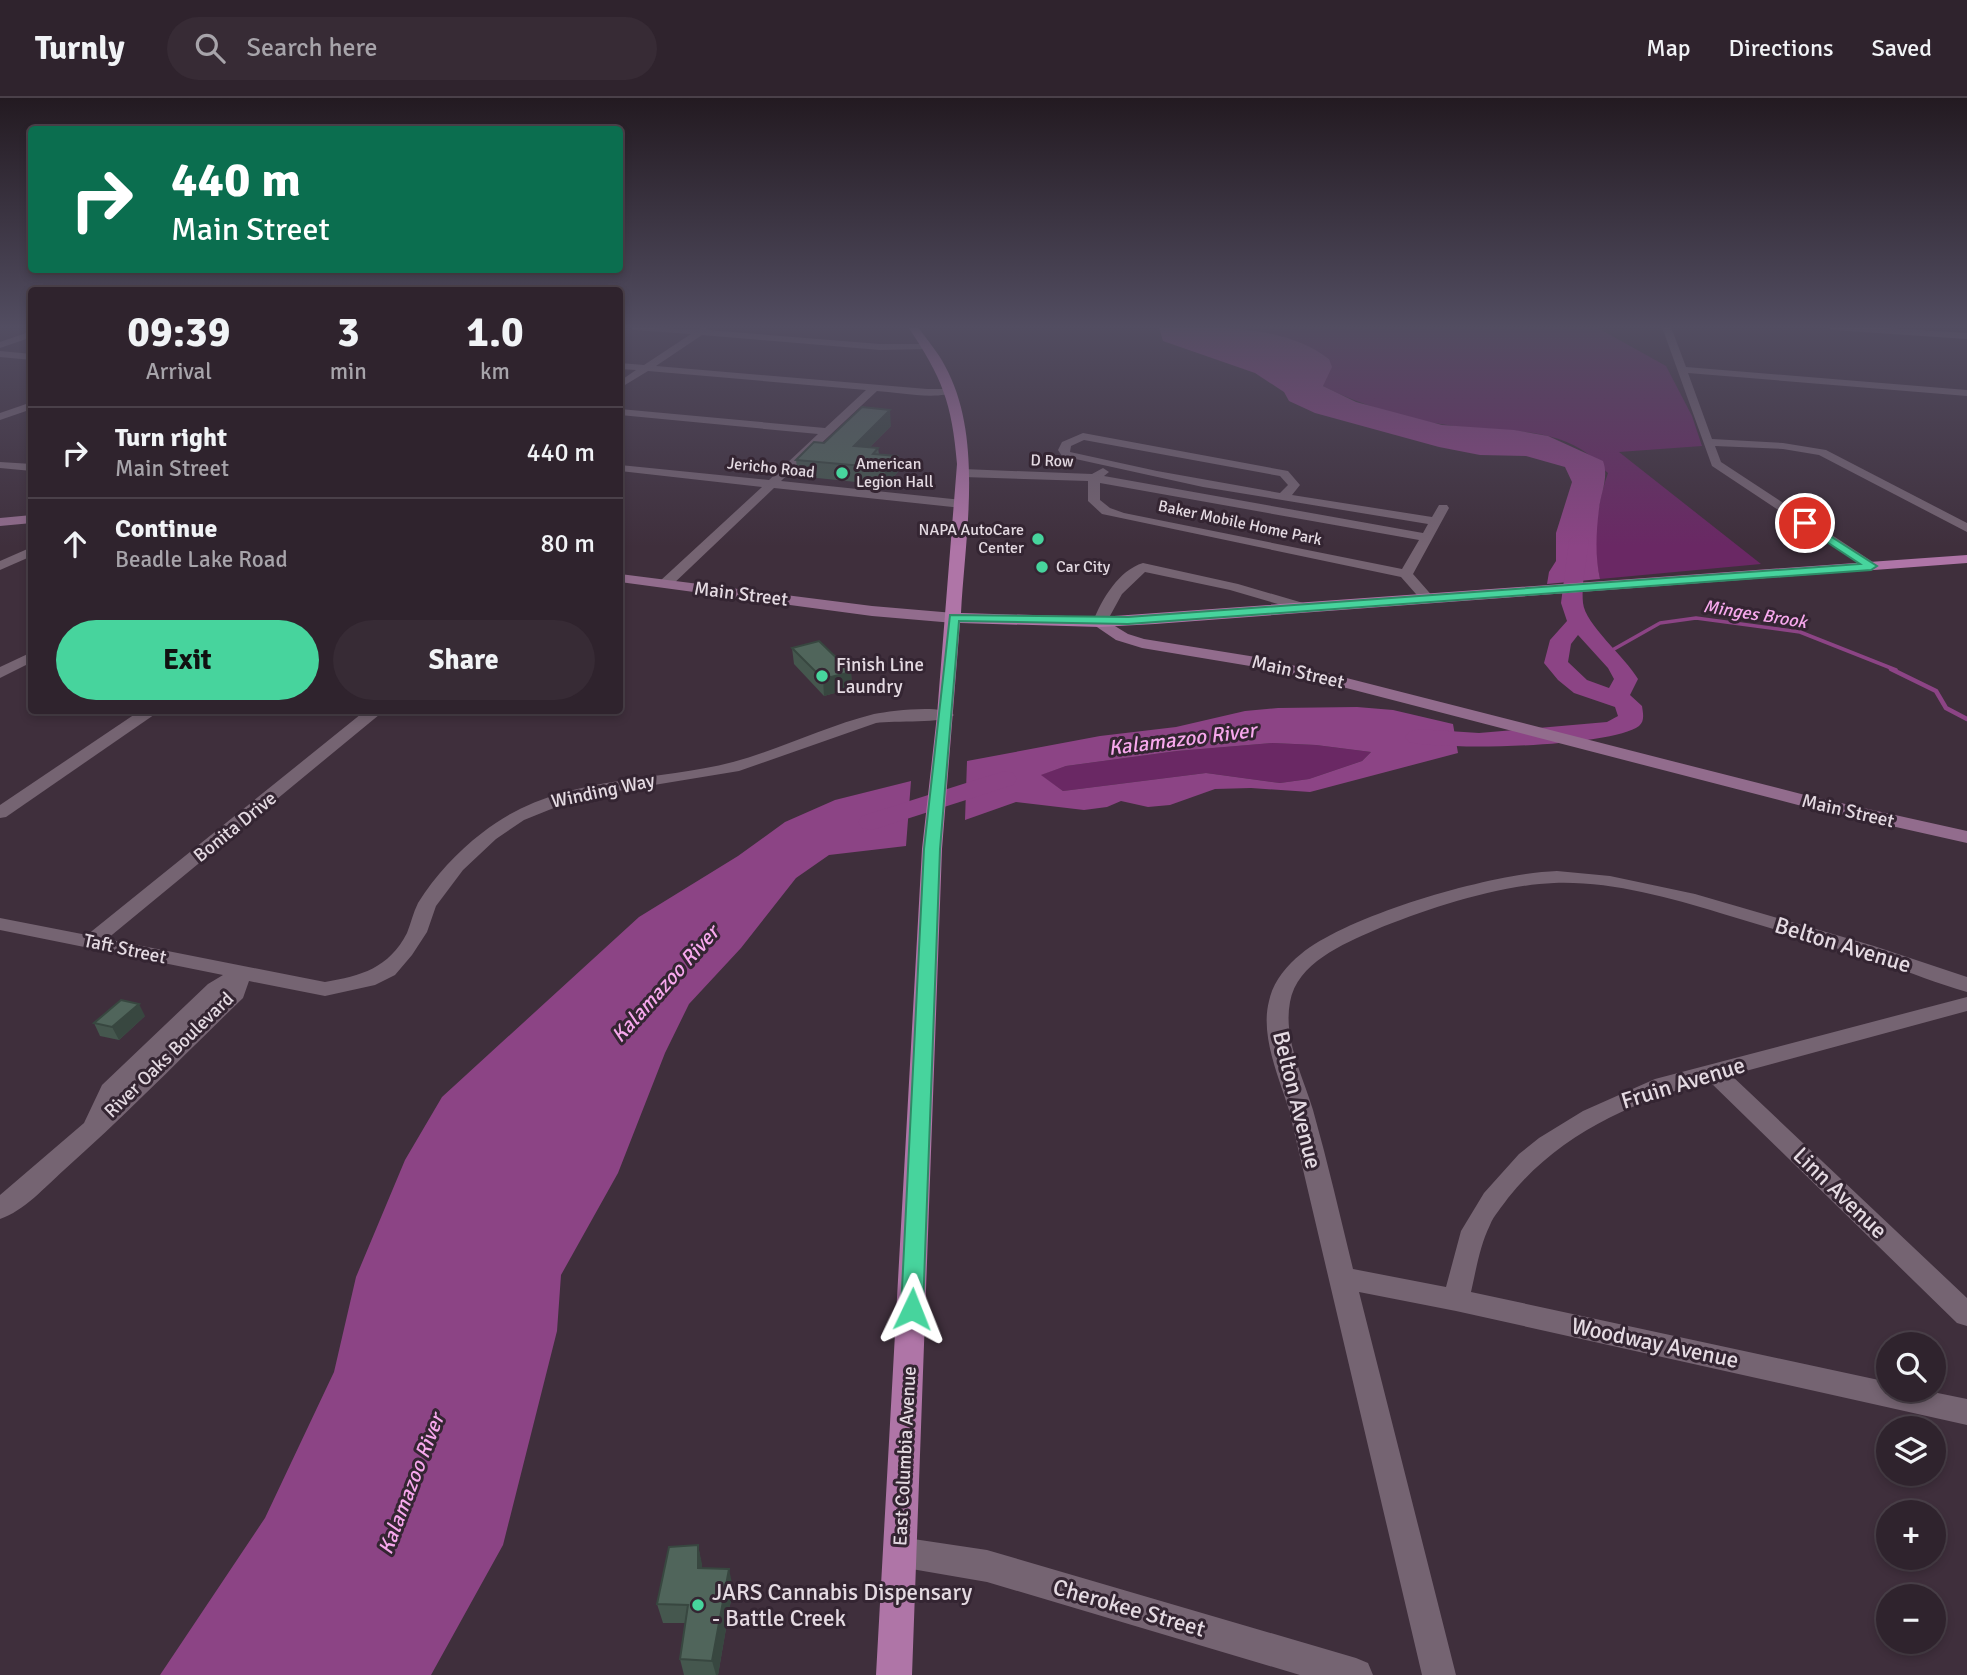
<!DOCTYPE html>
<meta charset="utf-8">
<style>
body{margin:0;font-family:Signika,sans-serif;background:#372b35;color:#f1f3f6;height:100vh;display:flex;flex-direction:column;font-size:26px;white-space:nowrap}
*{box-sizing:border-box;margin:0}
p{font-size:23px;color:#a7a4aa}
.icon{flex:none;width:38px;height:38px;fill:none;stroke:currentColor;stroke-width:2;stroke-linecap:round;stroke-linejoin:round}
.map{position:relative;flex:1;overflow:hidden}
.sheet{position:absolute;left:28px;top:189px;width:595px;height:427px;display:flex;flex-direction:column;background:#2f232d;border-radius:7px;box-shadow:0 4px 10px #0003,0 0 0 2px #4a4049}
.sheet>*{flex:none}
.guide{position:absolute;left:28px;top:28px;width:595px;height:147px;border-radius:7px;box-shadow:0 4px 10px #0003,0 0 0 2px #4a4049;background:#0b6e4f;color:#fff;overflow:hidden}
.fabs{position:absolute;left:1876px;top:1234px;display:grid;gap:14px}
.fabs a{display:grid;place-items:center;width:70px;height:70px;border-radius:50%;background:#2f232d;box-shadow:0 4px 10px #0003,0 0 0 2px #4a4049;font-size:35px}
.pin{position:absolute;display:grid;place-items:center;width:60px;height:60px;color:#fff;margin:-30px;border:4px solid #fff;border-radius:50%;box-shadow:0 2px 7px #0007}
.me{position:absolute;width:77px;margin:-38px;rotate:2deg;stroke-linejoin:round;filter:drop-shadow(0 0 5px #0008)}
.turn{display:flex;align-items:center;gap:24px;height:147px;padding:0 28px;font-size:32px}
.turn .icon{width:91px;height:91px;stroke-width:2.5}
.turn b{display:block;font-size:49px;line-height:60px}
.eta{display:flex;justify-content:space-evenly;align-items:center;height:119px;text-align:center}
.eta b{font-size:42px;font-weight:800;line-height:49px}
.action{display:flex;gap:14px;margin-top:auto;padding:14px 28px}
.action a{flex:1;height:80px;border-radius:42px;background:#47d49d;color:#111;font-size:28px;font-weight:800;line-height:80px;text-align:center}
.action a+a{background:#372b35;color:#f1f3f6}
ul{padding:0;list-style:none}
li{display:flex;align-items:center;gap:21px;height:91px;padding:0 28px;border-top:2px solid #4a4049}
li div{flex:1}
li b{display:block;font-size:26px}
li em{font-style:normal}
header{display:flex;align-items:center;gap:42px;box-sizing:border-box;height:98px;padding:0 35px;background:#2f232d;border-bottom:2px solid #4a4049}
header strong{font-size:33px}
nav{display:flex;gap:38px;margin-inline-start:auto;font-size:24px}
.search{width:490px;height:63px;background:#372b35;display:flex;align-items:center;gap:18px;box-sizing:border-box;padding:0 24px;border-radius:38px;color:#a7a4aa;font-size:26px}
.map>svg:first-child{display:block}
.green{fill:#6a2864}
.water{fill:#8c4485;fill-rule:evenodd}
.lines{fill:none;stroke-linecap:round;stroke-linejoin:round}
.stream-far1{stroke:#8c4485;stroke-width:3.5}
.stream{stroke:#8c4485;stroke-width:4.5}
.river{fill:#8c4485;fill-rule:evenodd}
.street{fill:#756472;fill-rule:evenodd}
.secondary{fill:#926c8d;fill-rule:evenodd}
.primary{fill:#af75a7;fill-rule:evenodd}
.wall{fill:#45574e}
.shaded-wall{fill:#384740}
.building{fill:#50655b;stroke:#384740;stroke-width:2}
.route{fill:#47d49d;stroke:#2e8a66;stroke-width:2}
.poi-dot{fill:#47d49d;stroke:#342532;stroke-width:2.5}
.labels{text-anchor:middle;dominant-baseline:central;stroke-width:6;stroke-linejoin:round;paint-order:stroke}
.far-street-label{font-size:16px;fill:#e4dae2;stroke:#342532}
.far-poi-label{font-size:16px;fill:#e4dae2;stroke:#342532;text-anchor:start}
.far-water-label{font-size:18px;font-style:italic;fill:#f7a8ed;stroke:#342532}
.street-label{font-size:19px;fill:#e4dae2;stroke:#342532}
.poi-label{font-size:19px;fill:#e4dae2;stroke:#342532;text-anchor:start}
.water-label{font-size:21px;font-style:italic;fill:#f7a8ed;stroke:#342532}
.near-street-label{font-size:23px;fill:#e4dae2;stroke:#342532}
.near-poi-label{font-size:23px;fill:#e4dae2;stroke:#342532;text-anchor:start}
</style>
<header>
<strong>Turnly</strong>
<div class="search"><svg class="icon" aria-label="search" viewBox="0 0 24 24"><circle cx="10" cy="10" r="6"/><path d="M15 15l6 6"/></svg>Search here</div>
<nav><a>Map</a><a>Directions</a><a>Saved</a></nav>
</header>
<div class="map">
<svg width="1967" height="1577" viewBox="0 0 1967 1577">
<rect width="100%" height="100%" fill="#3f2f3c"/>
<g class="green">
<path d="M 1214,229 L 1596,229 L 1666,268 L 1692,318 L 1702,348 L 1619,354 L 1761,466 L 1600,481 C 1592,448 1596,408 1608,375 C 1601,369 1595,361 1588,356 C 1550,327 1491,334 1447,327 C 1405,321 1360,307 1323,288 L 1329,261 C 1296,236 1254,235 1214,229 Z"/>
<polygon points="1273,645 1316,647 1371,654 1362,663 1309,681 1280,685 1206,675 1063,693 1040,677 1066,668 1177,653"/>
</g>
<g class="water">
<path d="M 1159,229 C 1214,229 1283,226 1329,261 L 1332,269 L 1323,288 L 1356,304 L 1442,327 L 1514,332 L 1548,338 L 1603,363 C 1609,379 1601,394 1599,411 C 1596,435 1595,458 1600,481 L 1547,486 L 1549,474 L 1556,463 L 1556,435 L 1572,384 L 1565,369 L 1526,358 L 1480,357 L 1439,349 L 1315,315 L 1289,303 L 1284,294 L 1255,275 L 1163,243 Z"/>
<path d="M 1357,609 L 1393,612 L 1453,626 L 1458,655 L 1310,694 L 1251,690 L 1215,691 L 1170,707 L 1148,709 L 1121,703 L 1107,709 L 1084,712 L 1016,704 L 965,722 L 967,663 L 1100,638 L 1176,629 L 1245,613 L 1278,610 ZM 1273,645 L 1316,647 L 1371,654 L 1362,663 L 1309,681 L 1280,685 L 1206,675 L 1063,693 L 1041,677 L 1066,668 L 1177,653 Z"/>
<polygon points="911,683 906,748 829,757 796,780 741,850 689,906 665,955 618,1075 561,1177 557,1233 503,1447 431,1577 160,1577 265,1420 334,1274 356,1179 405,1062 442,999 639,819 738,758 785,724 835,702"/>
</g>
<g class="lines">
<polyline class="stream-far1" points="1607,555 1660,525 1696,520 1800,534 1896,572"/>
<polyline class="stream" points="1891,571 1936,593 1946,610 1967,621"/>
<g class="river">
<path d="M 1579,437 L 1586,439 L 1589,443 C 1587,462 1581,485 1583,505 C 1585,526 1625,559 1638,581 L 1630,597 L 1642,608 C 1643,615 1645,623 1639,628 C 1611,649 1445,653 1409,644 L 1405,639 L 1409,634 L 1418,631 L 1479,635 L 1607,624 L 1618,618 L 1615,609 L 1574,595 L 1558,582 L 1544,565 L 1550,542 L 1567,523 L 1561,505 L 1569,443 L 1572,439 ZM 1578,537 L 1608,570 L 1614,581 L 1609,590 L 1587,582 L 1568,564 L 1571,546 Z"/>
<polygon points="1004,673 1013,675 1017,681 1013,687 872,732 862,730 858,724 862,718"/>
</g>
<g class="street">
<path d="M 629,229 L 698,232 L 704,229 L 708,232 L 880,246 L 929,246 L 931,248 L 926,251 L 880,252 L 702,237 L 656,268 L 927,291 L 954,291 L 955,293 C 940,303 896,294 877,293 L 781,383 L 962,402 L 968,406 L 962,410 L 774,390 L 670,489 L 660,489 L 660,483 L 762,389 L 620,373 L 620,367 L 769,382 L 818,336 L 620,317 L 620,311 L 825,330 L 866,292 L 648,273 L 620,290 L 620,283 L 636,272 L 620,271 L 620,265 L 644,267 L 691,236 L 633,232 Z"/>
<polygon points="1662,229 1671,229 1686,269 1967,292 1967,298 1688,275 1712,341 1783,345 1826,352 1967,425 1967,434 1819,357 1783,351 1715,348 1721,364 1879,468 1877,471 1867,471 1712,368"/>
<polygon points="1828,229 1869,229 1967,235 1967,241 1833,232"/>
<polygon points="32,233 32,239 0,250 0,244"/>
<polygon points="0,253 32,256 32,262 0,259"/>
<polygon points="32,304 32,311 0,322 0,315"/>
<path d="M 1083,335 L 1288,373 L 1300,387 L 1292,397 L 1432,419 L 1439,407 L 1447,407 L 1449,410 L 1413,476 L 1435,501 L 1433,504 L 1423,504 L 1401,479 L 1102,416 L 1088,403 L 1088,383 L 963,379 L 957,375 L 963,371 L 1092,376 L 1103,370 L 1109,374 L 1104,378 L 1423,435 L 1428,426 L 1203,389 L 1062,358 L 1058,352 L 1062,344 ZM 1084,342 L 1280,378 L 1288,387 L 1280,395 L 1157,373 L 1070,354 L 1071,348 ZM 1100,385 L 1419,442 L 1402,471 L 1124,415 L 1110,410 L 1100,402 Z"/>
<polygon points="0,364 32,366 32,373 0,370"/>
<polygon points="32,449 32,458 0,472 0,463"/>
<path d="M 1143,465 L 1238,486 L 1310,507 L 1312,510 L 1305,514 L 1230,492 L 1145,474 L 1122,496 L 1105,527 L 1095,527 L 1093,524 C 1101,502 1119,472 1143,465 Z"/>
<polygon points="32,554 32,564 0,580 0,569"/>
<polygon points="141,612 161,612 6,719 0,720 0,707"/>
<path d="M 366,612 L 385,612 L 107,841 L 325,884 C 361,878 389,870 407,835 C 411,825 413,815 418,805 C 435,778 457,754 482,735 C 556,676 647,686 733,664 C 781,651 826,628 874,616 C 891,613 942,606 954,617 C 945,626 894,622 876,625 L 739,673 L 581,699 L 524,722 L 496,741 L 463,772 L 436,808 L 427,834 L 412,857 L 395,877 L 375,887 L 325,898 L 249,883 L 243,900 C 184,957 126,1017 64,1072 C 45,1089 24,1113 0,1121 L 0,1097 L 84,1025 L 102,987 L 208,886 L 223,877 L 0,832 L 0,820 L 87,837 Z"/>
<path d="M 1557,773 L 1610,778 L 1695,796 L 1874,848 L 1967,879 L 1967,894 C 1938,886 1910,874 1882,865 C 1828,847 1774,831 1720,815 C 1667,799 1610,783 1554,785 C 1499,787 1426,811 1375,832 C 1343,846 1297,865 1290,904 C 1283,941 1303,978 1313,1012 C 1328,1065 1340,1118 1353,1171 L 1446,1189 L 1461,1133 L 1484,1095 L 1519,1056 L 1539,1040 L 1583,1013 L 1655,981 L 1967,899 L 1967,913 L 1731,977 L 1967,1200 L 1967,1228 L 1957,1225 L 1709,983 C 1633,1003 1558,1037 1508,1100 C 1502,1109 1494,1117 1490,1127 C 1480,1147 1476,1172 1471,1194 L 1888,1284 L 1888,1292 L 1923,1292 L 1967,1301 L 1967,1327 L 1456,1213 L 1359,1194 L 1456,1577 L 1422,1577 L 1289,1012 C 1279,979 1260,938 1269,903 C 1273,884 1286,868 1301,856 C 1350,816 1494,775 1557,773 Z"/>
<polygon points="900,1439 987,1452 1356,1560 1368,1565 1373,1577 1300,1577 987,1484 900,1469 889,1465 884,1454 889,1443"/>
</g>
<g class="secondary">
<polygon points="32,417 32,425 0,428 0,420"/>
<polygon points="620,476 872,508 954,515 962,520 954,525 872,518 620,484"/>
<polygon points="1100,519 1128,536 1144,541 1256,559 1323,574 1805,697 1967,733 1967,745 1798,707 1323,584 1256,569 1142,550 1116,542 1094,527 1092,524 1094,521"/>
</g>
<path class="primary" d="M 908,229 L 918,229 C 927,242 938,254 945,268 C 984,339 965,438 961,515 L 1100,519 L 1967,457 L 1967,465 L 1155,526 L 1100,529 L 960,525 L 942,751 L 912,1577 L 876,1577 L 922,751 L 937,617 L 957,366 C 952,305 942,279 908,229 Z"/>
</g>
<g class="wall">
<polygon points="891,328 870,349 878,350 879,356 897,358 898,374 885,387 798,378 796,362 824,345"/>
<polygon points="792,550 851,574 852,590 824,598 794,566"/>
<polygon points="145,918 119,942 100,938 94,925"/>
<polygon points="698,1447 702,1470 733,1490 718,1577 684,1577 680,1561 685,1525 663,1525 657,1506"/>
</g>
<g class="shaded-wall">
<polygon points="890,312 891,328 855,364 854,348"/>
<polygon points="897,358 898,374 885,387 885,370"/>
<polygon points="851,574 852,590 824,598 823,581"/>
<polygon points="139,906 145,918 119,942 112,929"/>
<polygon points="698,1447 702,1466 702,1489 698,1470"/>
<polygon points="729,1471 733,1490 718,1577 716,1577 712,1563"/>
</g>
<g class="building">
<polygon points="862,309 890,312 854,348 878,350 873,356 897,358 885,370 796,362 814,344 824,345"/>
<polygon points="819,543 851,574 823,581 792,550"/>
<polygon points="121,902 139,906 112,929 94,925"/>
<polygon points="698,1447 698,1470 729,1471 712,1563 680,1561 688,1507 657,1506 669,1449"/>
</g>
<linearGradient id="sky" x2="0" y2="1"><stop stop-color="#231a21"/><stop offset="0.51" stop-color="#524d61"/><stop offset="1" stop-color="#524d61" stop-opacity="0"/></linearGradient>
<rect width="1967" height="449" fill="url(#sky)"/>
<polygon class="route" points="1805,422 1877,468 1871,472 1128,526 959,523 940,751 923,1211 920,1218 912,1221 904,1218 901,1211 924,751 950,517 1128,519 1860,466 1801,427 1799,425"/>
<g class="poi-dot">
<circle cx="842" cy="375" r="7"/>
<circle cx="1038" cy="441" r="7"/>
<circle cx="1042" cy="469" r="7"/>
<circle cx="822" cy="578" r="7"/>
<circle cx="698" cy="1507" r="7"/>
</g>
<g class="labels">
<g class="far-street-label">
<text transform="translate(1052 363) rotate(2)">D Row</text>
<text transform="translate(771 370) rotate(6)">Jericho Road</text>
<text transform="translate(1240 425) rotate(12)">Baker Mobile Home Park</text>
</g>
<g class="far-poi-label">
<text x="856" y="366">American<tspan x="856" dy="18">Legion Hall</tspan></text>
<text x="1024" y="432" text-anchor="end">NAPA AutoCare<tspan x="1024" dy="18">Center</tspan></text>
<text x="1056" y="469">Car City</text>
</g>
<g class="far-water-label">
<text transform="translate(1755 516) rotate(9)">Minges Brook</text>
</g>
<g class="street-label">
<text transform="translate(741 496) rotate(7)">Main Street</text>
<text transform="translate(1298 574) rotate(13)">Main Street</text>
<text transform="translate(603 693) rotate(-12)">Winding Way</text>
<text transform="translate(1848 713) rotate(13)">Main Street</text>
<text transform="translate(235 729) rotate(-39)">Bonita Drive</text>
<text transform="translate(125 851) rotate(12)">Taft Street</text>
<text transform="translate(169 957) rotate(-44)">River Oaks Boulevard</text>
<text transform="translate(905 1358) rotate(-87)">East Columbia Avenue</text>
</g>
<g class="poi-label">
<text x="836" y="567">Finish Line<tspan x="836" dy="22">Laundry</tspan></text>
</g>
<g class="water-label">
<text transform="translate(1182 641) rotate(-7)">Kalamazoo River</text>
<text transform="translate(665 886) rotate(-48)">Kalamazoo River</text>
<text transform="translate(411 1386) rotate(-69)">Kalamazoo River</text>
</g>
<g class="near-street-label">
<text transform="translate(1843 847) rotate(17)">Belton Avenue</text>
<text transform="translate(1683 985) rotate(-17)">Fruin Avenue</text>
<text transform="translate(1297 1002) rotate(76)">Belton Avenue</text>
<text transform="translate(1840 1095) rotate(44)">Linn Avenue</text>
<text transform="translate(1655 1245) rotate(12)">Woodway Avenue</text>
<text transform="translate(1129 1510) rotate(16)">Cherokee Street</text>
</g>
<g class="near-poi-label">
<text x="712" y="1494">JARS Cannabis Dispensary<tspan x="712" dy="26">- Battle Creek</tspan></text>
</g>
</g>
</svg>
<div class="fabs">
<a><svg class="icon" aria-label="search" viewBox="0 0 24 24"><circle cx="10" cy="10" r="6"/><path d="M15 15l6 6"/></svg></a>
<a><svg class="icon" aria-label="layers" viewBox="0 0 24 24"><path d="M12 4l9 5-9 5-9-5zM3 14l9 5 9-5"/></svg></a>
<a>+</a>
<a>−</a>
</div>
<div class="pin" style="left:1805px;top:425px;background:#d93025"><svg class="icon" aria-label="arrive" viewBox="0 0 24 24"><path d="M6 21V4h12l-3 4 3 4H6"/></svg></div>
<svg class="me" style="left:912px;top:1211px" viewBox="-20 -20 40 40"><path d="M0-17L14 15 0 8-14 15z" fill="#47d49d" stroke="#fff" stroke-width="4"/></svg>
<div class="guide">
<div class="turn"><svg class="icon" aria-label="right" viewBox="0 0 24 24"><path d="M7 20v-9h11M14 6l5 5-5 5"/></svg><div><b>440 m</b>Main Street</div></div>
</div>
<section class="sheet">
<div class="eta">
<div><b>09:39</b><p>Arrival</p></div>
<div><b>3</b><p>min</p></div>
<div><b>1.0</b><p>km</p></div>
</div>
<ul>
<li><svg class="icon" aria-label="right" viewBox="0 0 24 24"><path d="M7 20v-9h11M14 6l5 5-5 5"/></svg><div><b>Turn right</b><p>Main Street</p></div><em>440 m</em></li>
<li><svg class="icon" aria-label="ahead" viewBox="0 0 24 24"><path d="M12 20V5M6 11l6-6 6 6"/></svg><div><b>Continue</b><p>Beadle Lake Road</p></div><em>80 m</em></li>
</ul>
<div class="action"><a>Exit</a><a>Share</a></div>
</section>
</div>
